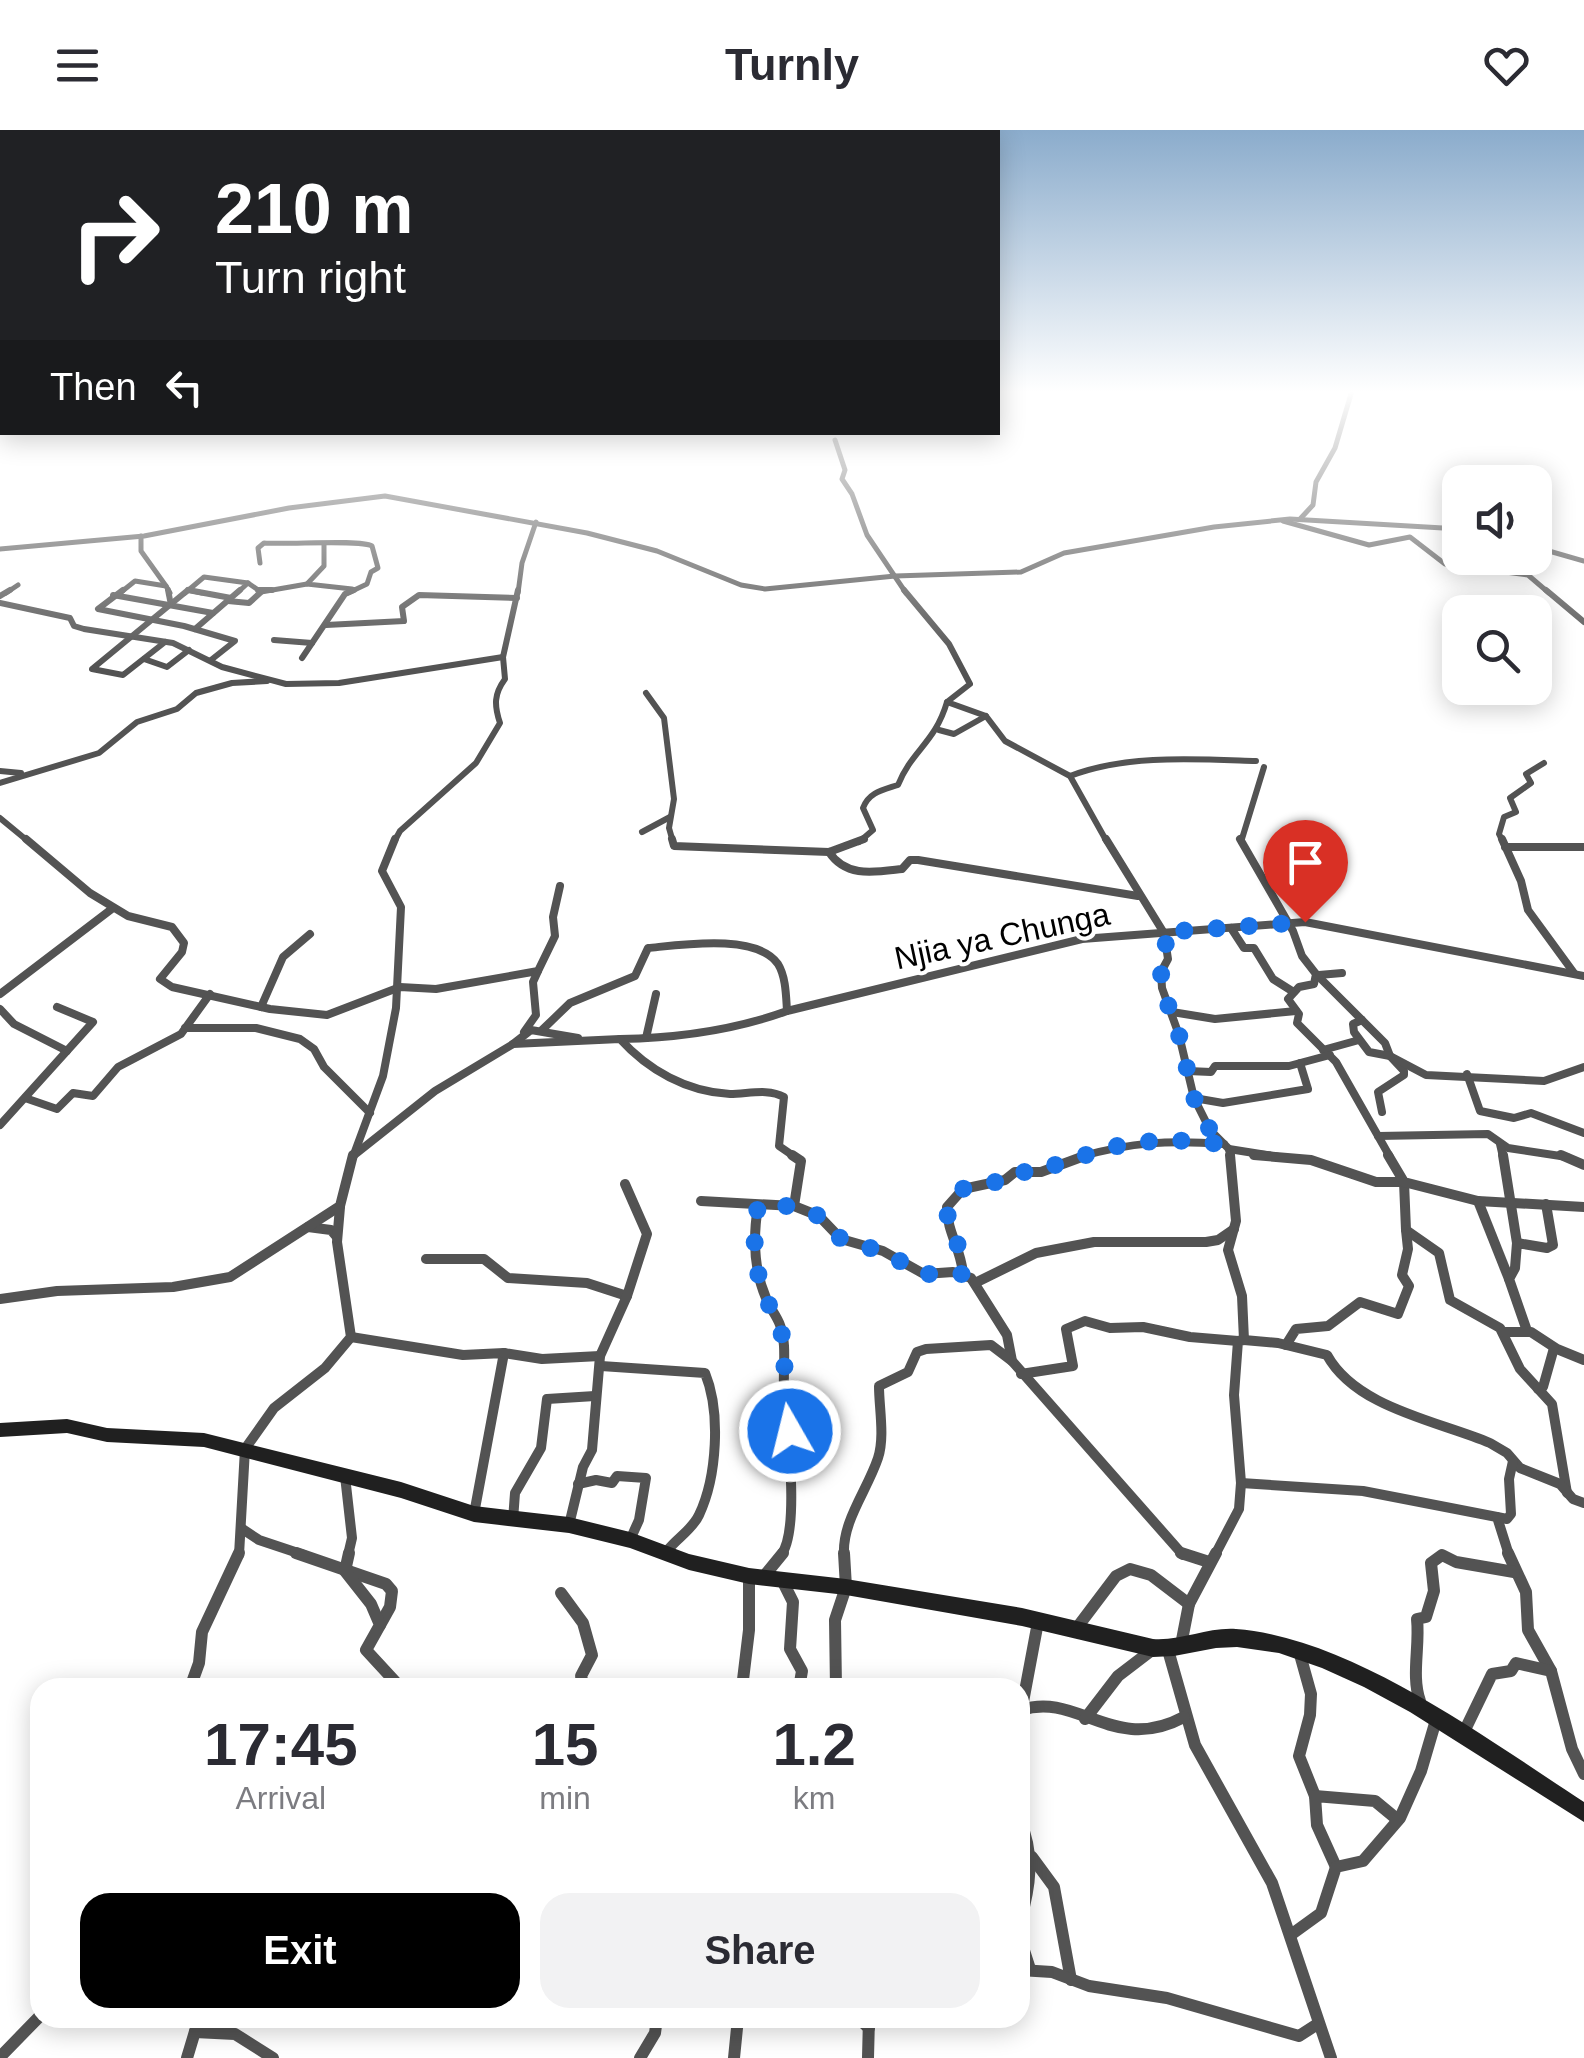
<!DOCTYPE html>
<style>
body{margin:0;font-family:Arial,sans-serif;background:#f2f2f3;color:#2b2b33;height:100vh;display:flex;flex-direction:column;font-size:38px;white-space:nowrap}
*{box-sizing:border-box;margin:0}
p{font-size:32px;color:#7c7c81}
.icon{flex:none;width:55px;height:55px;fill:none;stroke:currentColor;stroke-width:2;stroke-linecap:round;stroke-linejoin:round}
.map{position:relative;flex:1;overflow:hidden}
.sheet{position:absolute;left:30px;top:1548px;width:1000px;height:350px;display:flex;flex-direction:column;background:#fff;border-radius:30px;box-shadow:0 5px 25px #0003}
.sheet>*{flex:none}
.top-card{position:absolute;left:0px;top:0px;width:1000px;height:305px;box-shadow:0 5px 25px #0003;background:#202124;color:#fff;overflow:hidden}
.controls{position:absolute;left:1442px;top:335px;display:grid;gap:20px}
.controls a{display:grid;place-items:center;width:110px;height:110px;border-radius:20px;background:#fff;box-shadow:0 5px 25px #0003;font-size:50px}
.pin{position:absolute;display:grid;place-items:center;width:85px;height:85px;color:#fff;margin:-102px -42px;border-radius:50% 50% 50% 0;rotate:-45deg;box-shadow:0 0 10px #0007}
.pin .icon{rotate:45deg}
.me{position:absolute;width:110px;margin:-55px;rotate:352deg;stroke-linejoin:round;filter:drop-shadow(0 0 8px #0008)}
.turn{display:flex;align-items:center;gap:35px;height:210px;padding:0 50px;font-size:45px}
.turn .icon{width:130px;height:130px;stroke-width:2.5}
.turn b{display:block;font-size:70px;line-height:85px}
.then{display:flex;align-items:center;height:95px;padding:0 50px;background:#0003;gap:20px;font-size:38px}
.eta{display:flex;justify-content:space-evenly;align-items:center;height:170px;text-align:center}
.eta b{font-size:60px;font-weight:700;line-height:70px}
.button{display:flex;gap:20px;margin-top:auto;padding:20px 50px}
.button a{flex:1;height:115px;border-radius:30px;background:#000;color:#fff;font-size:40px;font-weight:700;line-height:115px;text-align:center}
.button a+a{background:#f2f2f3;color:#2b2b33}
header{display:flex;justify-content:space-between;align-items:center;height:130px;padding:0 50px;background:#fff;font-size:45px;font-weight:700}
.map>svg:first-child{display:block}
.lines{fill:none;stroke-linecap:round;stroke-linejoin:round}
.street-far4{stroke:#535353;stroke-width:5}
.street-far3{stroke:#535353;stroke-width:6}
.street-far2{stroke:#535353;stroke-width:8}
.street-far1{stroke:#535353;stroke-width:10}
.street{stroke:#535353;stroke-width:12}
.secondary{fill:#202020;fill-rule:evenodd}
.route{stroke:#1a73e8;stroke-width:18;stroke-dasharray:0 32.4}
.labels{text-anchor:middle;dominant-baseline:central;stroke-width:8;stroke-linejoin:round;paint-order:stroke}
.street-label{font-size:32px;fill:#000;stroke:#fff}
</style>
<header><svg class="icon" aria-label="menu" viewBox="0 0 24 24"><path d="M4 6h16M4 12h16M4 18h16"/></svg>Turnly<svg class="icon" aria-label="heart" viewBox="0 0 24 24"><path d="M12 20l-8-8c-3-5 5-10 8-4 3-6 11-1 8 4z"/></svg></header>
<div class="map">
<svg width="1584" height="1928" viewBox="0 0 1584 1928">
<rect width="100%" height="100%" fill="#fff"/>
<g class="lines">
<g class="street-far4">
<polyline points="835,310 845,340 842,349 852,364 867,405 906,463"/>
<polyline points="1300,389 1313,375 1316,352 1335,318 1351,264"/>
<polyline points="1283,391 1369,415 1410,407 1445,434 1528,445 1549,463"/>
<polyline points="141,406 141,421 166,456"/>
<polyline points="324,415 324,436 307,454 352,459"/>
<polyline points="1535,417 1584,431"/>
<polyline points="0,419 144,406 289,378 385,366 587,403 657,421 741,455 765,459 895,446 1021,442 1064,423 1214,397 1290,389 1460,399"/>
<path d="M 260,433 L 258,418 L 264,413 C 287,415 360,409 372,416 L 378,438 L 371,442 L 367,454 L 348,463"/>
<polyline points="248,453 261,462 307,454"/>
<polyline points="188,460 202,463"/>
<polyline points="6,463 18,455"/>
<polyline points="120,463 135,451 166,456 170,463"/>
<polyline points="185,463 204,447 248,453 237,463"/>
<polyline points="518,463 522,433 536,392"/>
</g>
<g class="street-far3">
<polyline points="123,460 98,479 184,496 235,511 211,530"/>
<polyline points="168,460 171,475"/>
<polyline points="188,460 231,468"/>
<polyline points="258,460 272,460"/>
<polyline points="904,460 949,514 970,554 947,572 986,586 1005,611 1070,646 1107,712"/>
<polyline points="1546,460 1584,492"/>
<polyline points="113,465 213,483"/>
<polyline points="0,466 10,460"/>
<polyline points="228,471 249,473 261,462"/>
<polyline points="0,473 70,488 74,496 84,499 173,513 222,537 286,554 339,553 503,527"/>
<polyline points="326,495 404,491 402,477 419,465 517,468"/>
<polyline points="195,499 240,460"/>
<polyline points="274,510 312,513"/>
<polyline points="165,512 123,545 92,539 188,460"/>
<polyline points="302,528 345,464 354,460"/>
<polyline points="144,529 167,537 189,520"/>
<polyline points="646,563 664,588 674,669 669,698 673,712"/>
<polyline points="939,600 954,604 986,586"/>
<polyline points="0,641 21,643"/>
<path d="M 1070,646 C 1127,624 1196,629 1256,631"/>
<polyline points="0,653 99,623 137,592 177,579 196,563 232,553 267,551"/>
<polyline points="0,688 29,712"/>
<polyline points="642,702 670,687"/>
<path d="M 394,712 L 400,701 L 476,633 L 500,593 C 494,575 494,564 505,549 L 503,527 L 518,460"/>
<path d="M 859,712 L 873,700 L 863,678 C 869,662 883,660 898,655 C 912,620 935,613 947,572"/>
<polyline points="1241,712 1264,637"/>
<polyline points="1503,712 1499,704 1504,687 1516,682 1510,668 1531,653 1526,644 1544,633"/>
</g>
<g class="street-far2">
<polyline points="26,709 90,763 128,786 172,797 184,813 182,822 160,849 172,857 270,879 327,885 400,857 436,859 538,841 555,806 553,787 560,756"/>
<polyline points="672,709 674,716 829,722 864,709"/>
<polyline points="1106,709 1164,803 1168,829 1161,842 1162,858 1179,905 1194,968 1210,1000 1229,1019 1231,1027"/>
<polyline points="1240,709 1293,801 1302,826 1316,844 1314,854 1299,857 1288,869 1299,884 1297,893 1336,932 1390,1027"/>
<polyline points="1502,709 1521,751 1528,780 1574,843"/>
<polyline points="1505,717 1584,717"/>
<path d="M 829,722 C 846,748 875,742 902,739 L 910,730 L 918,730 L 1138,766"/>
<polyline points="1231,798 1244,818 1254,818 1273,849 1292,861"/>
<polyline points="1316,844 1385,913 1390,926 1404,941 1404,945 1378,962 1382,982"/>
<polyline points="1319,845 1342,843"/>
<polyline points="0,864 113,778"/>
<polyline points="261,877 283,827 310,804"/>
<polyline points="0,879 14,894 67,921"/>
<polyline points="787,881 1082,809 1305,792 1584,846"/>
<polyline points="1172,882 1215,889 1296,881"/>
<polyline points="1362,890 1353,894 1354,902 1369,922 1390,926 1426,945 1544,951 1584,937"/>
<polyline points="185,898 256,898 300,909 314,919 324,937 370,983"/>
<path d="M 542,900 L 570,873 L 635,846 L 648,818 C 680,815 757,803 778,834 C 786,847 786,866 787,881 C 732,901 678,908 620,909"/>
<polyline points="524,902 536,885 533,852 538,841"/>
<polyline points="646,908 656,864"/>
<polyline points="513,914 531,900 578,908"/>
<polyline points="1323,920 1359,910"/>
<polyline points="1188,941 1211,942 1215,936 1289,936 1330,925"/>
<polyline points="1467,944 1480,981 1514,988 1531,983 1584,1003"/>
<polyline points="25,968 57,979 73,963 93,966 118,937 181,904 210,864"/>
<polyline points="1194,968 1223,973 1308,959 1300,933"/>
<polyline points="0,995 93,892 57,877"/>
<polyline points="1378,1006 1488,1004 1508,1018 1567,1027"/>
<polyline points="1500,1014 1503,1027"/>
<polyline points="1229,1019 1279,1027"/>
<path d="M 353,1026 L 435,961 L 513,914 L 620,909 C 648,940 687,962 730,964 C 748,964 768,958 784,967 L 779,1016 L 795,1027"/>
<polyline points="353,1027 383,946 396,878 401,777 382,741 395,709"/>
<path d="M 1079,1027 C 1132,1012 1169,1010 1224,1014"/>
</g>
<g class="street-far1">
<polyline points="792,1025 801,1031 794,1076 819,1086 841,1109 883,1121 924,1144 953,1142 971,1148 1007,1205 1012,1231 1183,1425"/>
<polyline points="1254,1025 1311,1030 1376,1052 1404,1052 1406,1100 1439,1123 1450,1170 1500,1198 1520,1239 1552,1274 1567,1363"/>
<polyline points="1388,1025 1404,1052 1478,1071 1584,1077"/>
<polyline points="1503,1025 1517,1113"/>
<polyline points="1561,1025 1584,1035"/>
<polyline points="701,1071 794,1076"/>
<polyline points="1478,1071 1509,1149"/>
<path d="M 758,1076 C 753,1107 753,1138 766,1168 C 769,1177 777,1186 780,1195 C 787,1213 783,1238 784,1257 C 786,1292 801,1400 781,1425"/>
<polyline points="308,1097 331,1100 337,1107"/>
<polyline points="426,1129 484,1129 508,1148 587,1153 627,1166"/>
<path d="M 963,1144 C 961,1118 947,1103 947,1077 L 963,1059 L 1005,1050 L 1015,1042 L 1041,1042 L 1087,1025"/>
<polyline points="975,1153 1036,1123 1094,1112 1206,1112 1218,1110 1234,1099"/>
<polyline points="0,1169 57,1161 173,1157 230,1147 340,1076 353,1025"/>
<polyline points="1526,1198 1509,1149 1515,1138 1517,1113 1547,1118 1553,1115 1546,1074"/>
<polyline points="1503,1202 1531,1202 1557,1219 1584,1230"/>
<polyline points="351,1207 463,1225 504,1223 474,1384"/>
<path d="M 1244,1210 L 1278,1213 L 1327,1225 C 1356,1278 1438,1291 1490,1313 L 1507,1323 L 1520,1338 L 1560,1354 L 1573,1369 L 1584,1373"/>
<polyline points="1286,1215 1296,1199 1328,1196 1360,1172 1398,1184 1409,1156 1402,1145 1408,1119 1406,1100"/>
<polyline points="504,1223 542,1229 600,1226"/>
<path d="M 601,1236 L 705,1243 C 721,1282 717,1347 699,1385 C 692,1400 677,1408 667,1421"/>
<polyline points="1021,1244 1073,1236 1066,1199 1085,1191 1110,1198 1143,1197 1190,1207 1238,1211"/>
<polyline points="1538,1259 1543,1257 1554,1218"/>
<polyline points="345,1346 352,1408 348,1425"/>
<polyline points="1241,1353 1363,1361 1497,1387 1509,1425"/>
<polyline points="578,1354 596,1350 612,1353 617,1346 646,1348 639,1390 630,1410"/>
<polyline points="1497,1387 1507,1389 1511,1384 1509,1349 1513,1331"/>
<polyline points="513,1390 515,1363 541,1318 547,1269 595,1266"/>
<polyline points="569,1395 583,1337 592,1320 600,1226 627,1166 647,1104 625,1054"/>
<polyline points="241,1398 259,1410 304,1425"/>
<polyline points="239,1425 245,1319 274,1278 325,1238 351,1207 337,1112 340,1077"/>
<path d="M 844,1425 C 842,1391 867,1361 878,1328 C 885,1307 879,1278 879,1256 L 908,1242 L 917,1222 L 926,1219 L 991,1215 L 1012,1231"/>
<polyline points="1215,1425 1239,1379 1241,1353 1234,1265 1238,1211 1244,1210 1242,1166 1228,1120 1236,1091 1230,1025"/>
</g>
<g class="street">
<polyline points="296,1423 386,1454 392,1461 390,1477 380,1495"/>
<polyline points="349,1423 345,1441 371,1474 380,1495 366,1520 401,1558"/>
<polyline points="1181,1423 1209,1432"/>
<polyline points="1508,1423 1526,1462 1528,1500 1551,1541"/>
<polyline points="765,1445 783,1423"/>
<polyline points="782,1450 793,1472 790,1519 802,1541 799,1558"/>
<polyline points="561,1463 583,1493 592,1525 581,1546 584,1558"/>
<polyline points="1076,1499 1116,1446 1130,1439 1151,1445 1189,1474"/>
<polyline points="1181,1515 1189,1474 1216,1423"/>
<polyline points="1168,1520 1195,1615 1272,1753 1331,1928"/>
<polyline points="1299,1521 1311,1564 1310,1585 1299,1626 1315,1666"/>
<polyline points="190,1558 199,1533 202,1502 239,1423"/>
<polyline points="742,1558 749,1500 749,1446"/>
<polyline points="836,1558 835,1490 846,1457 844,1423"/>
<path d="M 1420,1571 C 1411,1546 1420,1516 1417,1489 L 1426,1487 L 1434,1461 L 1431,1433 L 1442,1425 L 1456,1432 L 1514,1442"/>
<path d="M 1021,1580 C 1078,1561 1113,1625 1184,1587"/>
<polyline points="1020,1588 1038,1492"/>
<polyline points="1085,1589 1118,1546 1152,1520"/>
<polyline points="1463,1604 1492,1544 1511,1541 1516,1533 1551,1541 1572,1619 1584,1644"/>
<path d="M 1020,1691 C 1035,1725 1030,1757 1020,1792"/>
<polyline points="1032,1727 1054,1757 1071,1850"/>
<polyline points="1336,1737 1317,1695 1315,1666 1375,1671 1398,1690"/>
<polyline points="1292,1804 1321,1783 1336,1737 1363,1731 1400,1688 1421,1641 1436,1590"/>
<polyline points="1020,1808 1030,1839"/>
<polyline points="1020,1840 1052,1842 1089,1856 1167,1868 1299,1906 1316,1895"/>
<polyline points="858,1888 869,1898"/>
<polyline points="195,1902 235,1904 273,1928"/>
<polyline points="0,1927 40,1886"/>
<polyline points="187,1928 199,1888"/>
<polyline points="640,1928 655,1903 657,1888"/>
<polyline points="734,1928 738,1888"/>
<polyline points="868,1928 869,1888"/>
</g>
<path class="secondary" d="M 67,1289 L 107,1298 L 204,1303 L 401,1352 L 474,1376 L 569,1387 L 630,1402 L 689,1424 L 749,1438 L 846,1449 L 1022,1478 L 1153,1509 C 1182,1511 1208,1497 1236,1499 C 1353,1508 1488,1610 1584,1672 L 1584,1692 L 1410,1582 L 1364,1557 L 1322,1538 L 1279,1523 L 1237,1517 L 1216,1518 L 1174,1526 L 1153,1527 L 1022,1496 L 846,1465 L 749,1454 L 689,1440 L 630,1418 L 569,1403 L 474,1392 L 401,1368 L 204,1317 L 107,1312 L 67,1303 L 0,1307 L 0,1293 Z"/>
</g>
<linearGradient id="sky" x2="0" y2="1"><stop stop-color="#8baccc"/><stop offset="0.49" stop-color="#fff"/><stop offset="1" stop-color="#fff" stop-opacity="0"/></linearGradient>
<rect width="1584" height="534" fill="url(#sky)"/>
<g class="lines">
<path class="route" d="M 790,1301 L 781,1196 C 756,1158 750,1120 758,1076 L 794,1076 L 819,1086 L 841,1109 L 883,1122 L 924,1144 L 963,1144 L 961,1119 L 947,1100 L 948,1078 L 962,1059 L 1005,1050 L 1015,1042 L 1041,1042 L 1061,1032 L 1128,1013 L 1173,1010 L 1224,1014 L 1210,1000 L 1194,968 L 1179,905 L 1162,858 L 1161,842 L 1168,829 L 1164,802 L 1305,792"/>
</g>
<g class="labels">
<g class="street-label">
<text transform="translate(1002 806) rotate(-12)">Njia ya Chunga</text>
</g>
</g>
</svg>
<div class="controls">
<a><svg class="icon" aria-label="sound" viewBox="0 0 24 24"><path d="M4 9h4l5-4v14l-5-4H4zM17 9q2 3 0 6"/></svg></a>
<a><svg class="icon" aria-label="search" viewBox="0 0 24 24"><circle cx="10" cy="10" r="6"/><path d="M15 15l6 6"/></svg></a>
</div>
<div class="pin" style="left:1305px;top:792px;background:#d93025"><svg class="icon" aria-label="arrive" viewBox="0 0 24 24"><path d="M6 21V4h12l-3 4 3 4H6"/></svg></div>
<svg class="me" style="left:790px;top:1301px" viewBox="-20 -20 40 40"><circle r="17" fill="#1a73e8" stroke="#fff" stroke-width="3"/><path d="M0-11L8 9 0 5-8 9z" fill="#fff"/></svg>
<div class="top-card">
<div class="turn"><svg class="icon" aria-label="right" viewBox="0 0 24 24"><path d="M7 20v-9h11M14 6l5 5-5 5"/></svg><div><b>210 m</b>Turn right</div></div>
<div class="then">Then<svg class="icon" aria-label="left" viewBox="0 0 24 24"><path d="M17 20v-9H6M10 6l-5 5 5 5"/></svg></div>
</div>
<section class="sheet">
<div class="eta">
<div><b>17:45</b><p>Arrival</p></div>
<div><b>15</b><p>min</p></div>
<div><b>1.2</b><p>km</p></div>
</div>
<div class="button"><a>Exit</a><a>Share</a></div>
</section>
</div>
